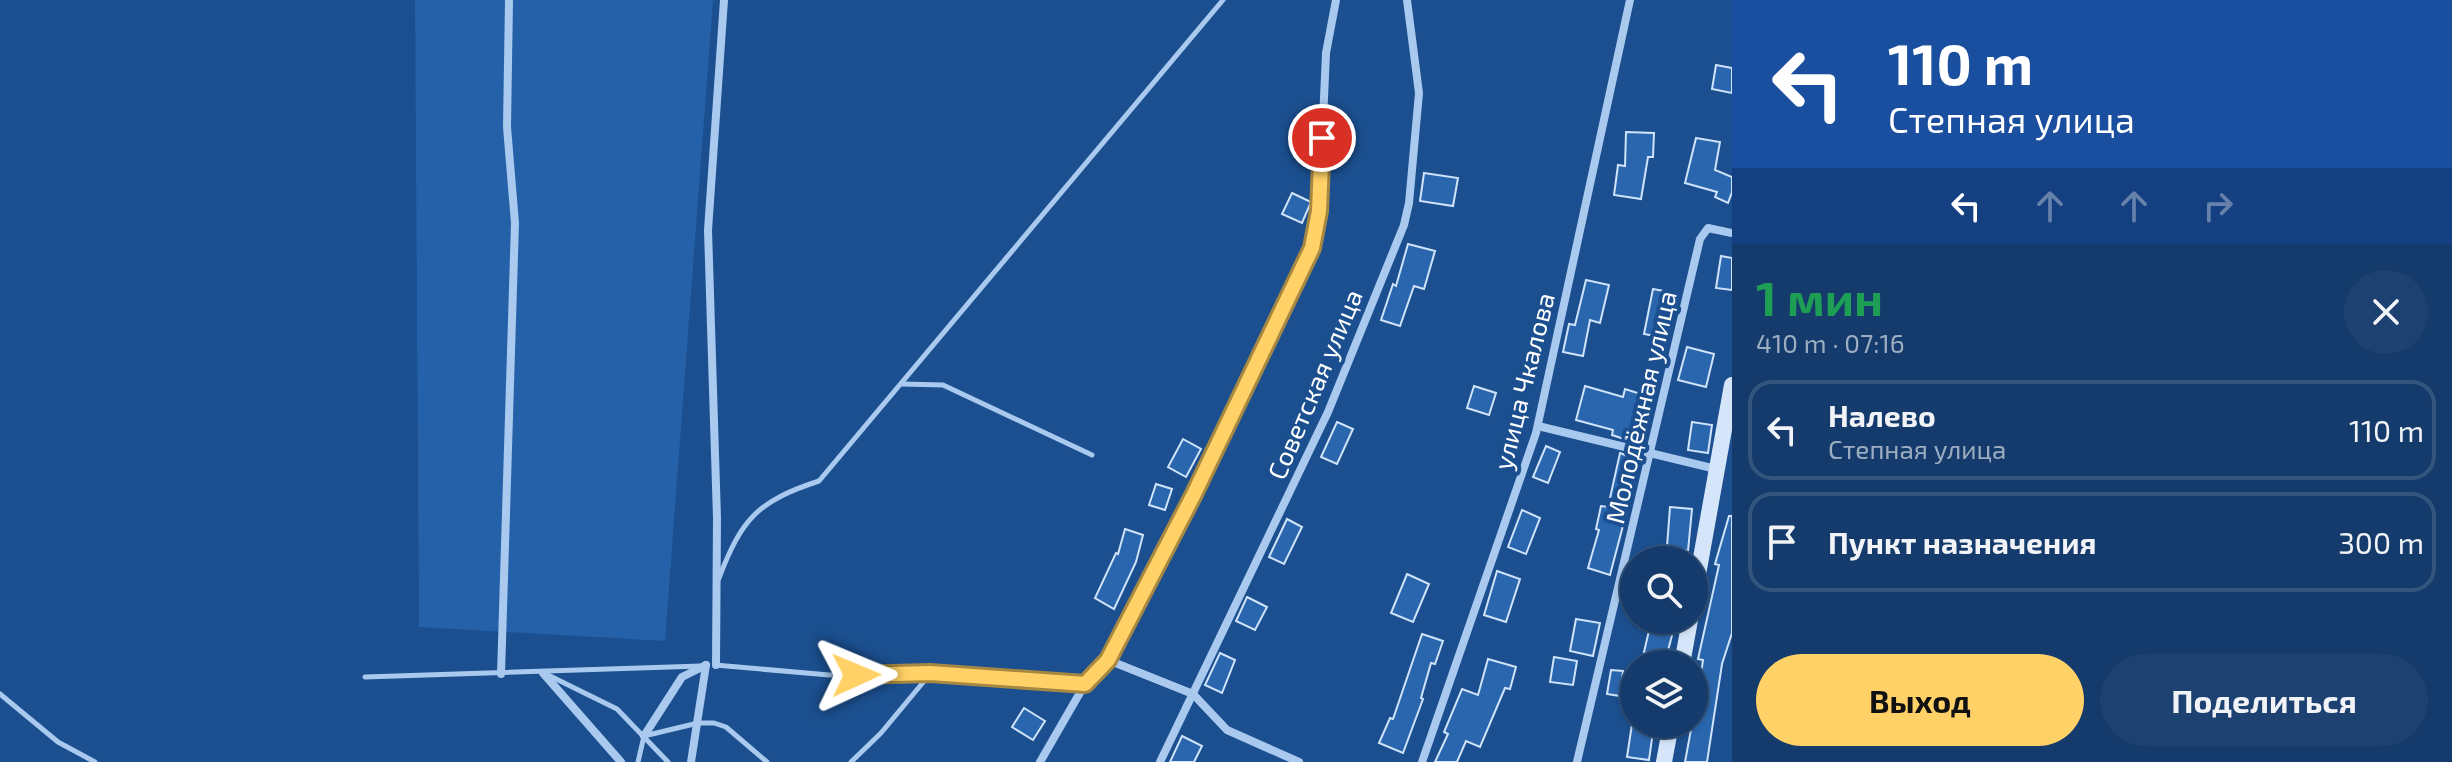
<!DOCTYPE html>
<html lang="ru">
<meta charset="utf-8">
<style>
body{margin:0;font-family:"Exo 2",sans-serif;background:#1d4271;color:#f1f3f6;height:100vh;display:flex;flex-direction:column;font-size:30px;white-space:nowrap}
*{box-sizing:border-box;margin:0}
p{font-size:26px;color:#9dadc1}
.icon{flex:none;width:44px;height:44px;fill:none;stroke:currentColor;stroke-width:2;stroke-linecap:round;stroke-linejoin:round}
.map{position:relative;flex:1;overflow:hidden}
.sheet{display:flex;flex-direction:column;background:#143b6b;width:720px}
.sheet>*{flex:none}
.top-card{background:#1a4fa0;color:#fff;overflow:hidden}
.controls{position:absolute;left:1620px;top:546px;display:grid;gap:16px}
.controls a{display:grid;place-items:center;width:88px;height:88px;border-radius:50%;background:#143b6b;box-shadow:0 2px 6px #0004,0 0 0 2px #33557e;font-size:40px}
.pin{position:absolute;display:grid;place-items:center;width:68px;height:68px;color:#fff;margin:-34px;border:4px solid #fff;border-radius:50%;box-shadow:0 2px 8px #0007}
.me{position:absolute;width:88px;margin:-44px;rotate:89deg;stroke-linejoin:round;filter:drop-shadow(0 0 6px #0008)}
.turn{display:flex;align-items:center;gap:28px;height:168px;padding:0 24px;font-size:36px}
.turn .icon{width:104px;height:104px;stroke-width:2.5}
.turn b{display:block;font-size:56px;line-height:68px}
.lanes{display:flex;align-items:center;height:76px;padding:0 24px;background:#0003;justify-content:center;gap:40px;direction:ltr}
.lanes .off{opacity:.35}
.round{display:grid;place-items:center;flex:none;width:84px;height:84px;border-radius:42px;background:#1d4271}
.head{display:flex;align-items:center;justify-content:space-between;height:136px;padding:0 24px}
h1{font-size:48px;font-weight:700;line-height:60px;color:#1e9e55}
.primary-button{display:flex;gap:16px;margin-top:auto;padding:16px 24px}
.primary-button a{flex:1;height:92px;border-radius:48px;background:#ffd166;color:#111;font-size:32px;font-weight:700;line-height:92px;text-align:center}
.primary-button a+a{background:#1d4271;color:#f1f3f6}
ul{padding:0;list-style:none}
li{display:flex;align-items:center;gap:24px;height:100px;margin:0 16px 12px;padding:0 8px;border:4px solid #33557e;border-radius:24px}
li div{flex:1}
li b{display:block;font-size:30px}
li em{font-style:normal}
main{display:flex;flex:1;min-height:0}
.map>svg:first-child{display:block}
.green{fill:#2461a8}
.building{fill:#2a66ad;stroke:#cfe3fa;stroke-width:2}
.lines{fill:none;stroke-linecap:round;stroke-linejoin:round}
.service{stroke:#a9c9ee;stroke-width:5}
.minor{stroke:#a9c9ee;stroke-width:8}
.secondary{stroke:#d6e6fa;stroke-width:16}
.route-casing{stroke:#a68842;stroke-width:20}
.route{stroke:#ffd166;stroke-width:14}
.labels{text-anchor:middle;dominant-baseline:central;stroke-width:8;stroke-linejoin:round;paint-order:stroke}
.street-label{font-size:26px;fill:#fff;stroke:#1b4f8f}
</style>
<main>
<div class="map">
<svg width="1732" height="762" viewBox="0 0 1732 762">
<rect width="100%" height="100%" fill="#1b4f8f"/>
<polygon class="green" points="415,0 713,0 665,641 419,627"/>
<g class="building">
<polygon points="1716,65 1732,68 1732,93 1712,89"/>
<polygon points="1626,132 1654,133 1653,157 1648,157 1641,199 1614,195 1618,165 1625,166"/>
<polygon points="1696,138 1720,142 1715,170 1732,177 1732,192 1728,203 1715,197 1717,192 1685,183"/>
<polygon points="1424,173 1458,178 1453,206 1420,201"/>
<polygon points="1292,193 1311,202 1302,223 1282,214"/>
<polygon points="1408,244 1435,251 1424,289 1414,286 1400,326 1381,320 1393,284 1396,286"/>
<polygon points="1721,256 1732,258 1732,290 1716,288"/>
<polygon points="1586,280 1609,285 1600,323 1590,320 1583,356 1563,352 1569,324 1575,325"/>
<polygon points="1653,289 1675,293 1666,338 1644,334"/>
<polygon points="1687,347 1714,354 1706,387 1678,380"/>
<polygon points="1474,386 1496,393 1489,415 1467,408"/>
<polygon points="1585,386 1623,397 1625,389 1650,397 1636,443 1612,435 1613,430 1576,420"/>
<polygon points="1337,422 1353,429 1337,464 1321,457"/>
<polygon points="1692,422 1712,425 1708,453 1688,450"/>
<polygon points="1183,439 1201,449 1186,477 1168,467"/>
<polygon points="1546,446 1560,452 1548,483 1533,477"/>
<polygon points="1620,453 1640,461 1610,575 1588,568 1599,530 1596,529 1601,506 1608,507"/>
<polygon points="1156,484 1172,489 1165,510 1149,505"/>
<polygon points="1670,507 1692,509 1688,551 1685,550 1684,560 1666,560"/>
<polygon points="1522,510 1540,518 1526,554 1508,547"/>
<polygon points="1729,516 1732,516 1732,633 1722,664 1707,762 1685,762 1692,724 1694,724 1703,660 1698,659 1719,565 1715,564"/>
<polygon points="1287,519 1302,527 1284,564 1269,557"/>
<polygon points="1125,529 1143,535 1136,562 1114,609 1095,598 1116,553 1118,554"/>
<polygon points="1497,571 1520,579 1506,622 1484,615"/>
<polygon points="1407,574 1429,584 1413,622 1391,613"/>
<polygon points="1247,597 1267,607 1255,630 1236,621"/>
<polygon points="1576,619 1600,623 1593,656 1570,651"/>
<polygon points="1651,622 1674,628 1666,658 1644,652"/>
<polygon points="1422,634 1443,641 1435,664 1431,663 1421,698 1423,699 1403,753 1379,743 1390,718 1393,719"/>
<polygon points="1220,653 1235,660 1222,693 1205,685"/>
<polygon points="1554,657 1577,661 1573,685 1550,682"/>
<polygon points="1488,659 1516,667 1510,689 1505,688 1480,747 1466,741 1457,762 1435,762 1448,734 1444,732 1462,689 1478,695"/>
<polygon points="1611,670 1623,671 1620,696 1607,694"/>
<polygon points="1024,708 1045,721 1033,740 1012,727"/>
<polygon points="1632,724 1654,724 1649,760 1627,757"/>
<polygon points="1182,736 1202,746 1194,762 1170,762"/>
</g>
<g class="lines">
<g class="service">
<polyline points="902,384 943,385 1092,455"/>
<path d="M 719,578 C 742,518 758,501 819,481 L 1223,0"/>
<polyline points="715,665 829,675 930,673 1084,684"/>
<polyline points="548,675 617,709 668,762"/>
<polyline points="365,677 701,666"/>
<polyline points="0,694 58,742 95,762"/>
<polyline points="638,762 644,736 698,723 714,723 726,727 767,762"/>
<polyline points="851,762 881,733 930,674"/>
</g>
<g class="minor">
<polyline points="1538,426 1716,469"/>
<polyline points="1108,660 1193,694 1227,730 1299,762"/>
<polyline points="716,665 717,518 708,230 724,0"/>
<polyline points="543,673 621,762"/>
<polyline points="501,674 515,223 507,127 509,0"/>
<polyline points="644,736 682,677 706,665"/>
<polyline points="691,762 706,665"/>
<polyline points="1040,762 1085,684 1108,660 1194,494 1312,248 1319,211 1326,53 1336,0"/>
<polyline points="1160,762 1328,412 1404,225 1409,203 1419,93 1407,0"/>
<polyline points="1422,762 1536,433 1630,0"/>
<polyline points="1577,762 1700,239 1708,228 1732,233"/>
</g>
<g class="secondary">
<polyline points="1694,597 1732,385"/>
<polyline points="1682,664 1690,620"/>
<polyline points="1664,762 1671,724"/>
</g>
</g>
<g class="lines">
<g class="route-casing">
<polyline id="route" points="856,675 930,673 1085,684 1108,660 1194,494 1312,248 1319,211 1322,138"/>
</g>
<use href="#route" class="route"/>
</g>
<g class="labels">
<g class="street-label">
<text transform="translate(1523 381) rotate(-76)">улица Чкалова</text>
<text transform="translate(1314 384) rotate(-67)">Советская улица</text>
<text transform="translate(1640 407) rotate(-77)">Молодёжная улица</text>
</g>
</g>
</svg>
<div class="controls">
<a><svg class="icon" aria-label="search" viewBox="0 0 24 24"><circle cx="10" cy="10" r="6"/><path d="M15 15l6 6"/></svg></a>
<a><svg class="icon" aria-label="layers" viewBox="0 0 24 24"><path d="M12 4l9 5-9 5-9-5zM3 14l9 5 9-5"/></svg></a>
</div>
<div class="pin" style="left:1322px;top:138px;background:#d93025"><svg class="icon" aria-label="arrive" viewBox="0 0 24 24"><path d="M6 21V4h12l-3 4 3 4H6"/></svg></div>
<svg class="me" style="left:856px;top:675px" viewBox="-20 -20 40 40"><path d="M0-17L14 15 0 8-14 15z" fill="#ffd166" stroke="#fff" stroke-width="4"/></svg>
</div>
<section class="sheet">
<div class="top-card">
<div class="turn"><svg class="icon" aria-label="left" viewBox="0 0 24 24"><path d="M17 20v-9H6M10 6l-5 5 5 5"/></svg><div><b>110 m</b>Степная улица</div></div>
<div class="lanes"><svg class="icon" aria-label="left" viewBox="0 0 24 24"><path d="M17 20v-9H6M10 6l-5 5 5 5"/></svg><svg class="icon off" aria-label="ahead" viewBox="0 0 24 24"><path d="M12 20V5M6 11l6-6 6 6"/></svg><svg class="icon off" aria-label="ahead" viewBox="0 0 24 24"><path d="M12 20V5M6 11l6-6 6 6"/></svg><svg class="icon off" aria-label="right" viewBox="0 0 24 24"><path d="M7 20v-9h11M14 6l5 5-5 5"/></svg></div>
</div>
<div class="head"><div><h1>1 мин</h1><p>410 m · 07:16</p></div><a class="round"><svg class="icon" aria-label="close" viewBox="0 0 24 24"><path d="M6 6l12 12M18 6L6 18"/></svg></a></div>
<ul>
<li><svg class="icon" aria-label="left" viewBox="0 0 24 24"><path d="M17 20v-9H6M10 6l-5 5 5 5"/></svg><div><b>Налево</b><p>Степная улица</p></div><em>110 m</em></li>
<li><svg class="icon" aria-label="arrive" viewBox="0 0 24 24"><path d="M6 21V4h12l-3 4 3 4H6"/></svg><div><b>Пункт назначения</b></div><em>300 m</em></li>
</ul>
<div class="primary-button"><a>Выход</a><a>Поделиться</a></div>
</section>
</main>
